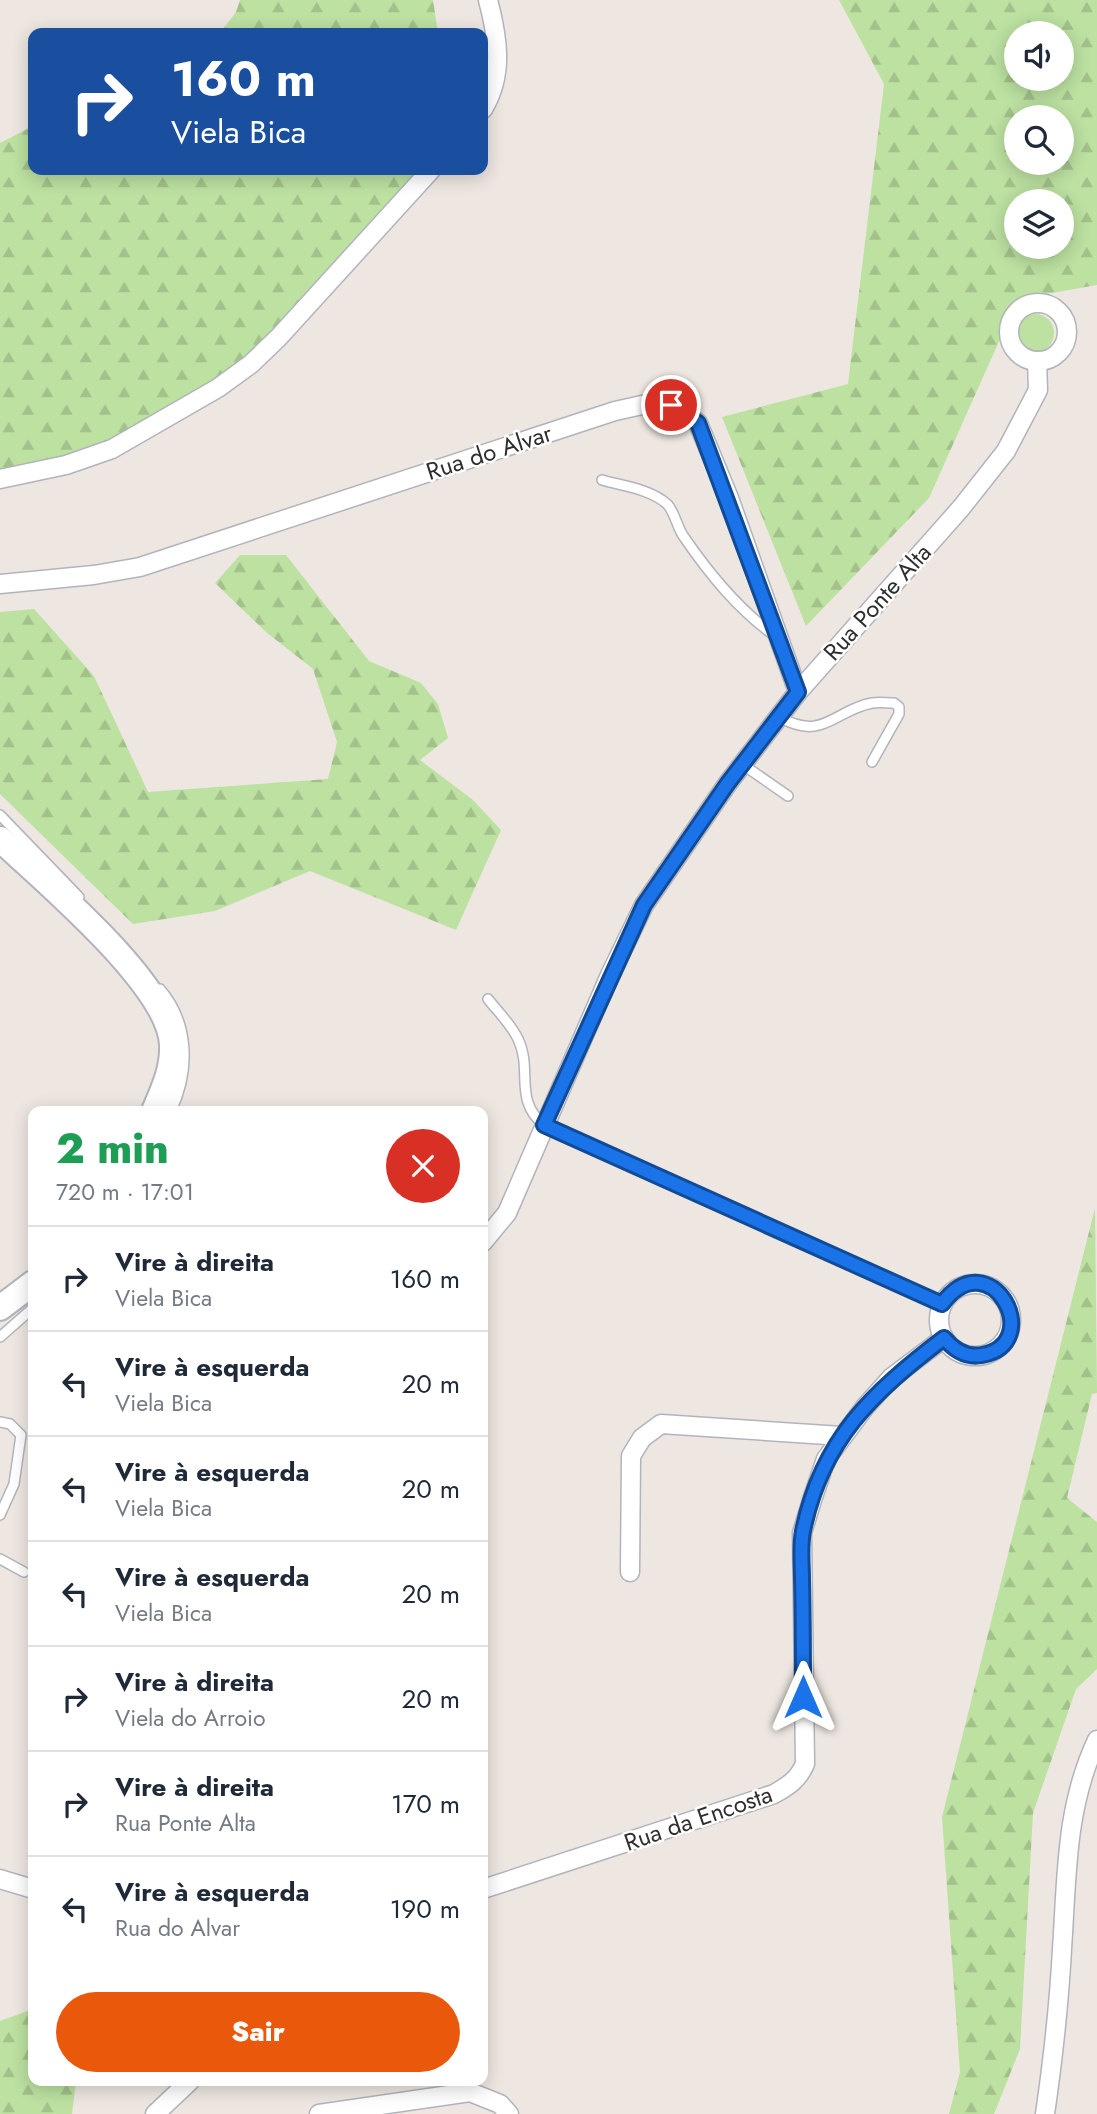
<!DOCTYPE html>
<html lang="pt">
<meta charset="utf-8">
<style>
body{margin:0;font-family:Jost,sans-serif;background:#f2f2f3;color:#1f2937;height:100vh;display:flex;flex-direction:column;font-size:26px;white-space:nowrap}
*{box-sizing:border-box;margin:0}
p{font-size:23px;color:#747a83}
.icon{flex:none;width:38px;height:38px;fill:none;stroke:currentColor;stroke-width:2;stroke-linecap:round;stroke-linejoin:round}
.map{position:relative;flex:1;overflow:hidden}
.side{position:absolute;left:28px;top:1106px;width:460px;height:980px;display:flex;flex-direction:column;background:#fff;border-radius:14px;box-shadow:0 4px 18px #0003}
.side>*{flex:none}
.top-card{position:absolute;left:28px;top:28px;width:460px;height:147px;border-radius:14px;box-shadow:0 4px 18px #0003;background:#1a4fa0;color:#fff;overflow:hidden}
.buttons{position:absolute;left:1004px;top:21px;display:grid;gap:14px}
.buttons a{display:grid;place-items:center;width:70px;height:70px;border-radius:50%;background:#fff;box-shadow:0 4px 18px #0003;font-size:35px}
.pin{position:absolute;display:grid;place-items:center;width:60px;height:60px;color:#fff;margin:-30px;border:4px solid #fff;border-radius:50%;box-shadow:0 2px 7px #0007}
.me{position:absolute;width:77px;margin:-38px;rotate:0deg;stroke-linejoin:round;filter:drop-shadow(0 0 5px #0008)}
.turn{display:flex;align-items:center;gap:24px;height:147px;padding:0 28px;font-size:32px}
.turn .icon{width:91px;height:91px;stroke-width:2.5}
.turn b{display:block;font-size:49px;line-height:60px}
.round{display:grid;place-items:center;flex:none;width:74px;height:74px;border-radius:37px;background:#f2f2f3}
.head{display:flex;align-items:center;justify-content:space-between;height:119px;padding:0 28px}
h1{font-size:42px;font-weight:800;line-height:52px;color:#1e9e55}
.cta{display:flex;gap:14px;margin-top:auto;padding:14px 28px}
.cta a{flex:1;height:80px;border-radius:42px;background:#ea580c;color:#fff;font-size:28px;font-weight:800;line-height:80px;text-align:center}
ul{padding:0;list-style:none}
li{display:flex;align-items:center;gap:21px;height:105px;padding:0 28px;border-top:2px solid #e0e1e3}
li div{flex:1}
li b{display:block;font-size:26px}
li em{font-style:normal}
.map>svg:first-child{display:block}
.forest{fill:url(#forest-firs);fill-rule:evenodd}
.garden{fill:#bce1a1}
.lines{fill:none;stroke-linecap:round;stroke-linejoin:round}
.lane-casing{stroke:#b1b4bd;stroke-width:12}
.street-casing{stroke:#b1b4bd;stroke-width:21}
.secondary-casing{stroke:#b1b4bd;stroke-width:28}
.lane{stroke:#fff;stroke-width:9}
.street{stroke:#fff;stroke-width:18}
.secondary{stroke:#fff;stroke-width:24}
.route-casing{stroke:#114b97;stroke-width:18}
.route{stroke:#1a73e8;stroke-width:12}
.labels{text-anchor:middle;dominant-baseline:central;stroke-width:5;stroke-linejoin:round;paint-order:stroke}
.street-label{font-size:24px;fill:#2e2e2e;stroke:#fff}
</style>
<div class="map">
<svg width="1097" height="2114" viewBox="0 0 1097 2114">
<defs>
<pattern id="forest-firs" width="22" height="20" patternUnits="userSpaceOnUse" patternTransform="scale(1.75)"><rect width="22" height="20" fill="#bce1a1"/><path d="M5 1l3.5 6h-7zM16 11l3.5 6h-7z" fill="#a2c18b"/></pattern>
</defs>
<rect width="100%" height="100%" fill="#eee7e1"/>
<g class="forest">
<polygon points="240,0 433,0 438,33 220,33 236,12"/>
<path d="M 839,0 L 1097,0 L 1097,285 L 1018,299 L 929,498 L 806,626 L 722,417 L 848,384 L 884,84 ZM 1062,33 L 1062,79 L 1017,79 L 1017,33 ZM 1017,117 L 1062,117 L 1062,163 L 1017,163 ZM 1062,201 L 1062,247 L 1017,247 L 1017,201 Z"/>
<polygon points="33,126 33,170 418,170 272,331 245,357 213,381 108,441 64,456 0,470 0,143"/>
<polygon points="240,555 286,555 369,661 421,683 438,704 448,738 420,760 473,800 501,830 456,930 310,871 215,911 133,924 0,794 0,612 34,609 94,676 148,792 328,779 337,742 313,669 266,632 215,583"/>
<polygon points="1095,1208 1097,1393 1092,1394 1067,1498 1097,1522 1097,1669 1076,1689 1033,1813 1020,2049 994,2114 949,2114 960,2072 942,1817"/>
<polygon points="33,2009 33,2081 76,2081 72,2114 0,2114 0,2021"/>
</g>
<circle class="garden" cx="1035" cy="333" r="19"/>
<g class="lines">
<g class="lane-casing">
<g id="lane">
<path d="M 602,480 C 623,486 650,489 667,504 C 675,512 677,528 684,537 C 710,575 738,609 775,636"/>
<path d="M 779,717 C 824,742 834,710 872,703 C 879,702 887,703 894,703 L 899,707 L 899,714 L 872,762"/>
<polyline points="742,764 788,796"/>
<polyline points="0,815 79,897"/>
<path d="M 160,989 C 190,1024 190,1071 171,1111"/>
<path d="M 488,999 C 498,1012 511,1024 518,1039 C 533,1070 513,1100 544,1125 L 942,1304"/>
<polyline points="0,1337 33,1308"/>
<polyline points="0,1422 10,1424 21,1435 14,1484 0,1515"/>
<polyline points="0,1559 24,1572"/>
</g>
</g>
<g class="street-casing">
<g id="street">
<path d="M 483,109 C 504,75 498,38 488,0"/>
<circle cx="1038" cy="332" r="29"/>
<polyline points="0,479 66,465 112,449 218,388 251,364 279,337 431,170"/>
<polyline points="0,584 94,575 140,567 615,411 651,403 671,405 698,423 729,498 798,692"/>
<polyline points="483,1242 507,1213 610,975 644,905 728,783 798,692 961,508 1006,451 1038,390 1037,361"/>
<circle cx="975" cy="1320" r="36"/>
<polyline points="630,1572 631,1456 642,1438 661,1424 842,1436"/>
<polyline points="0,1879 33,1889"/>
<path d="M 483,1889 L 774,1794 C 788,1786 798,1780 805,1764 L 802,1533 L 813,1497 L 826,1459 L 865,1407 L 891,1378 L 944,1338"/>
<polyline points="155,2114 190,2081"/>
<polyline points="319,2114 470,2092 500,2104 509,2114"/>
<path d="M 1045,2114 C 1053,2059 1059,2005 1062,1949 C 1067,1877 1065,1808 1097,1740"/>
</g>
</g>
<g class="secondary-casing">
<g id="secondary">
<path d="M 0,839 C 44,881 170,985 172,1045 C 173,1069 163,1090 154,1111"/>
<polyline points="0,1308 33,1283"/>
</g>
</g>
<use href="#lane" class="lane"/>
<use href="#street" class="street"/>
<use href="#secondary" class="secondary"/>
</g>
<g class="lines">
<g class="route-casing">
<path id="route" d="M 671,405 L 698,423 L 798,692 L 728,783 L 644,905 L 544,1125 L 942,1304 C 990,1239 1047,1343 982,1355 C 966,1358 954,1350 944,1338 C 872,1393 822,1439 803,1531 C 800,1546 802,1564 802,1579 C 803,1619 803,1658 803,1697"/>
</g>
<use href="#route" class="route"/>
</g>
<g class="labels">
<g class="street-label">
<text transform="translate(489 452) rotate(-18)">Rua do Alvar</text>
<text transform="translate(877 602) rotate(-48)">Rua Ponte Alta</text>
<text transform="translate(698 1818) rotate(-19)">Rua da Encosta</text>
</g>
</g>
</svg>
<div class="buttons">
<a><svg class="icon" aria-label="sound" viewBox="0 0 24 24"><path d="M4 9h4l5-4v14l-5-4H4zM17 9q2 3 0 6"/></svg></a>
<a><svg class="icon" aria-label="search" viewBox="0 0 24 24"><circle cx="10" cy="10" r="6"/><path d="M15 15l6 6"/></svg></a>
<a><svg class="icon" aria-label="layers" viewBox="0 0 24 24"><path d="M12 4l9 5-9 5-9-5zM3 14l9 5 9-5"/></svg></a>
</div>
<div class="pin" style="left:671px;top:405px;background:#d93025"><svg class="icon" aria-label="arrive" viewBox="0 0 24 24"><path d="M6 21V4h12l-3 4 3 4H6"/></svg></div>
<svg class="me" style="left:803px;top:1697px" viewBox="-20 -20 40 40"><path d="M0-17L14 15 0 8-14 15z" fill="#1a73e8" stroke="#fff" stroke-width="4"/></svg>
<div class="top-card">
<div class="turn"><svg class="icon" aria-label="right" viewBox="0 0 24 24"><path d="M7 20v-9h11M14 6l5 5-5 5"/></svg><div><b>160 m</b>Viela Bica</div></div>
</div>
<section class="side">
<div class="head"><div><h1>2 min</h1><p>720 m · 17:01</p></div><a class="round" style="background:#d93025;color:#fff"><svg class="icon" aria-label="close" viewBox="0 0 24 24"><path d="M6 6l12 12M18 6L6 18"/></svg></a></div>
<ul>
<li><svg class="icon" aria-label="right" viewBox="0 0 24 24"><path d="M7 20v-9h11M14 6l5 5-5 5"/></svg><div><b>Vire à direita</b><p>Viela Bica</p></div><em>160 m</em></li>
<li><svg class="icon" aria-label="left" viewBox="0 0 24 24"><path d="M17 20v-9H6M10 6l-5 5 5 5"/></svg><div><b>Vire à esquerda</b><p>Viela Bica</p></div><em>20 m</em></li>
<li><svg class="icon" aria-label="left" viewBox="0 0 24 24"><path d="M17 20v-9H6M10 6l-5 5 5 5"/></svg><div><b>Vire à esquerda</b><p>Viela Bica</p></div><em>20 m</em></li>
<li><svg class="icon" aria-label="left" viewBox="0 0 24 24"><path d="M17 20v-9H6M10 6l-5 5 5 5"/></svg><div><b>Vire à esquerda</b><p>Viela Bica</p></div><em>20 m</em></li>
<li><svg class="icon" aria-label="right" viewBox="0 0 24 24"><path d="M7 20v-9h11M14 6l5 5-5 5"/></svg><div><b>Vire à direita</b><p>Viela do Arroio</p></div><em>20 m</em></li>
<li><svg class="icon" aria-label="right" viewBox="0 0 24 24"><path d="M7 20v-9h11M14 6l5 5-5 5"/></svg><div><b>Vire à direita</b><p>Rua Ponte Alta</p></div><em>170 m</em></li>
<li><svg class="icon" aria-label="left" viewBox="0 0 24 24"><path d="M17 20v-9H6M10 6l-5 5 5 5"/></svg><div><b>Vire à esquerda</b><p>Rua do Alvar</p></div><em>190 m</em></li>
</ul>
<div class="cta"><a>Sair</a></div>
</section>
</div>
